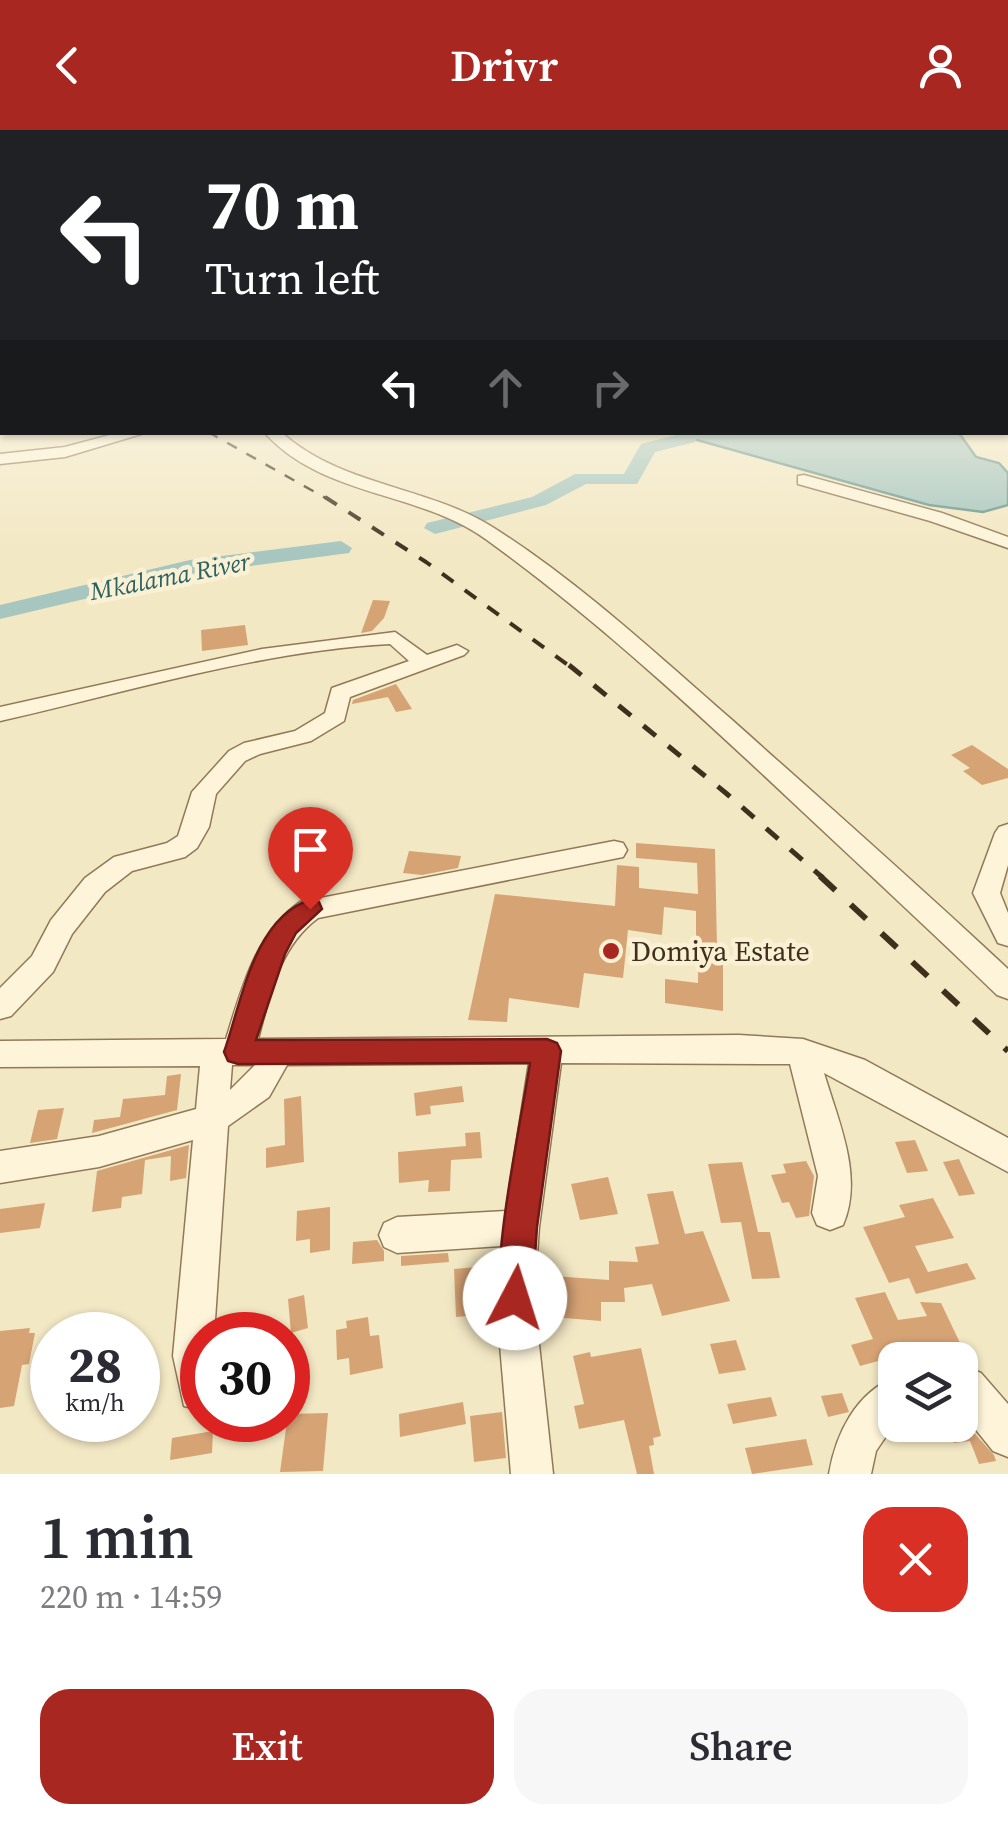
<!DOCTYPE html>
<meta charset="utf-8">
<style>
body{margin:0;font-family:"Source Serif 4",serif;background:#f7f7f7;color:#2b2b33;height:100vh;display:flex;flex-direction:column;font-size:38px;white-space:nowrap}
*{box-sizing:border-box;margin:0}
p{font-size:32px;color:#7c7c81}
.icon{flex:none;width:55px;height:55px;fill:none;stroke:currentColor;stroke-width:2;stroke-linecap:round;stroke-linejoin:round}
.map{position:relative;height:1344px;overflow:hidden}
.side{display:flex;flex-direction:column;background:#fff;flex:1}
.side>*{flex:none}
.hud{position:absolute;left:0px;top:0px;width:1010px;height:305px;box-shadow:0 2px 8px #0004;background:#202124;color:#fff;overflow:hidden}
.buttons{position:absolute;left:878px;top:1212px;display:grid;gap:20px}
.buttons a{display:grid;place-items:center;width:100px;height:100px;border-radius:20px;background:#fff;box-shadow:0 2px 8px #0004;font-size:50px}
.speed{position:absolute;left:30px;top:1182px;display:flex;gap:20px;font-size:50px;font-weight:700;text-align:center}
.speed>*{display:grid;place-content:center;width:130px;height:130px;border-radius:50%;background:#fff;box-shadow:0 2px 8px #0004;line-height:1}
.speed small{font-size:25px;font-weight:400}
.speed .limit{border:15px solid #d22;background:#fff;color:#111}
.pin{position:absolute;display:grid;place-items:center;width:85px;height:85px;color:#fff;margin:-102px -42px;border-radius:50% 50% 50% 0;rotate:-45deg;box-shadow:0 0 10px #0007}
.pin .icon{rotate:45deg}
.me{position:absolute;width:110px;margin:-55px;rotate:5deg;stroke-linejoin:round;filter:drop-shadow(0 0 8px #0008)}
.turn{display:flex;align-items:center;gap:35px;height:210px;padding:0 40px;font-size:45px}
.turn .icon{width:130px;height:130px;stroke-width:2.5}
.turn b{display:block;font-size:70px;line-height:85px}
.lanes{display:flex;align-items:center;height:95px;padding:0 40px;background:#0003;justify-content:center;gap:50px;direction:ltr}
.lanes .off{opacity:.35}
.round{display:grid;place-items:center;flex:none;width:105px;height:105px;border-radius:30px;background:#f7f7f7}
.summary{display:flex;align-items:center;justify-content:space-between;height:170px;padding:0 40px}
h1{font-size:60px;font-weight:600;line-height:75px}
.action{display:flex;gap:20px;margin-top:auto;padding:20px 40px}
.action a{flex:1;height:115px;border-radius:30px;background:#a82720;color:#fff;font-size:40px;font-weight:600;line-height:115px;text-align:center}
.action a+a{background:#f7f7f7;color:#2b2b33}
header{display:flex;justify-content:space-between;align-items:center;height:130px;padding:0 40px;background:#a82720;color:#fff;font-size:45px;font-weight:600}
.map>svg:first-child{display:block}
.water{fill:#a6c6bf;stroke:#6b968e;stroke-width:2.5}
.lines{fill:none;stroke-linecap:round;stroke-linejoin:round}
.river{fill:#a6c6bf;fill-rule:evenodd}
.building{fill:#d6a375}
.minor-casing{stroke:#917957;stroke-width:3}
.minor{fill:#fdf4d9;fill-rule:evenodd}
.rail-far3{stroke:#3f301d;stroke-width:2.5;stroke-dasharray:11 11;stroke-linecap:butt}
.rail-far2{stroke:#3f301d;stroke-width:4;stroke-dasharray:14 14;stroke-linecap:butt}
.rail-far1{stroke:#3f301d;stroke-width:5;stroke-dasharray:16 16;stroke-linecap:butt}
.rail{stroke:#3f301d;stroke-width:6;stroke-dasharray:21 21;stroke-linecap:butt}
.route{fill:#a82720;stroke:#6d1915;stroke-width:2.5}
.poi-dot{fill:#a82720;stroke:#faf1d5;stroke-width:4}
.labels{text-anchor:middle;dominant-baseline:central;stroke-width:9;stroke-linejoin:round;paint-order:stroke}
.far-water-label{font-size:25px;font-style:italic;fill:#2b6160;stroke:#faf1d5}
.poi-label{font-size:28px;fill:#3f301d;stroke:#faf1d5;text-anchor:start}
</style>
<header><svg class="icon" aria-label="back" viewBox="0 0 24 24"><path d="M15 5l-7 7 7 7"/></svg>Drivr<svg class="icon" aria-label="person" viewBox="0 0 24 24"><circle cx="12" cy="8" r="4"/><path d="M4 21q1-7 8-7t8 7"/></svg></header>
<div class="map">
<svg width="1008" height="1344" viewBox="0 0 1008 1344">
<rect width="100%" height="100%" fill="#f3e8c4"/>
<polygon class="water" points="672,303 959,303 976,327 999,333 1008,343 1008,375 983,382 929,375"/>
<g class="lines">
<g class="river">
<polygon points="688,302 697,308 695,312 655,322 637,354 586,354 546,375 435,404 424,398 427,393 532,367 575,344 624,344 641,314"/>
<polygon points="341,411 352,418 349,423 190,444 0,489 0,475 190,430"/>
</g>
</g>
<g class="building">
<polygon points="373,470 390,471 384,488 372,501 361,503"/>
<polygon points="245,495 248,515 202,521 201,500"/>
<polygon points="396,554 412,579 396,582 388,567 352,574 353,570"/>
<polygon points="972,615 1008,639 1008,648 982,655 963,641 970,638 951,625"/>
<polygon points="636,713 715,719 717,819 723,820 723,881 665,873 665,849 698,853 699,806 696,806 696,781 664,777 662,805 628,800 623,848 584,843 579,878 509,868 507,892 468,890 495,764 615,776 617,735 639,737 639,758 698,764 697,733 636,728"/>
<polygon points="409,721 461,726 458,738 422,745 403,743"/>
<polygon points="181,944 177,980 92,1003 94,990 120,987 123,969 165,965 167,946"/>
<polygon points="462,956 464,972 430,976 431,984 416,986 414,963"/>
<polygon points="301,966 304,1032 266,1038 266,1018 285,1015 284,969"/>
<polygon points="64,978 57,1009 30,1013 38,980"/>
<polygon points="480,1002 482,1028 451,1030 450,1061 428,1062 429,1050 399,1053 398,1022 466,1016 465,1003"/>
<polygon points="915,1010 928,1041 907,1043 895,1012"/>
<polygon points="189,1015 186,1048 170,1051 171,1026 145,1030 142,1064 122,1067 121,1078 92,1082 97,1041"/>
<polygon points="959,1029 975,1064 959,1066 943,1032"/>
<polygon points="806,1031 814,1046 809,1086 796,1088 789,1072 782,1073 771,1045 786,1043 783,1034"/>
<polygon points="742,1032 758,1102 770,1102 780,1148 752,1149 741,1092 721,1093 708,1034"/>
<polygon points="608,1047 618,1084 580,1090 571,1054"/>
<polygon points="673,1061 685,1104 703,1101 730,1171 662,1186 652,1154 624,1158 625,1172 601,1172 601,1191 552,1187 553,1146 609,1150 609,1131 638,1132 635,1117 659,1114 647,1064"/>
<polygon points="933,1068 954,1108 915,1116 928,1142 967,1133 976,1149 916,1164 909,1148 889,1153 863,1097 905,1087 899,1075"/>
<polygon points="45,1073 40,1098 0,1103 0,1079"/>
<polygon points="330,1077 330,1120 310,1123 310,1109 296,1111 297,1081"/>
<polygon points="377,1110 384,1121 384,1131 352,1134 353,1112"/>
<polygon points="448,1123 449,1132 401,1136 401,1126"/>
<polygon points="477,1137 479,1185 456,1187 454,1139"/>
<polygon points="885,1162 898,1190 927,1186 920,1172 941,1173 961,1215 922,1219 860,1236 851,1215 873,1209 855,1168"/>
<polygon points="304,1165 308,1198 291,1203 288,1169"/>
<polygon points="368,1187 370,1206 379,1205 383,1238 350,1245 349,1228 337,1230 336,1200 347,1198 346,1191"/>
<polygon points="30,1198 29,1203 35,1203 29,1234 22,1235 14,1276 0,1278 0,1201"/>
<polygon points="736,1210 746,1240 719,1244 710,1214"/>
<polygon points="641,1218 661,1306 653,1308 654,1315 649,1316 654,1344 637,1344 624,1290 579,1299 574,1276 584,1274 573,1226 590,1222 591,1227"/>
<polygon points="842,1263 849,1282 828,1287 821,1266"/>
<polygon points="771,1267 777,1286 733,1294 727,1274"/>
<polygon points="463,1272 466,1294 400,1307 399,1284"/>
<polygon points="502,1282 506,1328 474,1332 470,1286"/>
<polygon points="328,1283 323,1341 280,1342 288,1284"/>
<polygon points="966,1294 994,1325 996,1331 979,1334 970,1311 954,1313 948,1296"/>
<polygon points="213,1301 212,1323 170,1330 172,1308"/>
<polygon points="806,1309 813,1335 752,1344 745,1318"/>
</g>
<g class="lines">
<g class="minor-casing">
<g id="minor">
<polygon points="121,302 148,302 65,327 0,334 0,324 65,317"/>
<path d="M 264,302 L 281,302 C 342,357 426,355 494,398 C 579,452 655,523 731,589 C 824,672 917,754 1008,839 L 1008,869 L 997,865 C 934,804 868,743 804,683 C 702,587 600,492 487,410 C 418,360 323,368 264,302 Z"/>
<polygon points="804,345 942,383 1008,407 1008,418 930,391 798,354 798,346"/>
<path d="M 395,502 L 427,525 L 457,515 L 468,521 L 464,525 L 350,567 L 344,591 L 311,611 L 260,624 L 245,631 L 216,664 L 209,697 L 197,718 L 185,727 L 132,741 L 105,762 L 72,804 L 53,842 L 11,886 L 0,889 L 0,858 L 32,826 L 51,790 L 85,748 L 114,727 L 167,713 L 178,706 L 192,662 L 229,621 L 244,613 L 295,601 L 325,583 L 332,558 L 409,531 L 390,514 C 259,521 128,562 0,591 L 0,577 L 262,519 Z"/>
<polygon points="1008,694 1008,735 1000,763 1008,783 1008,816 998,813 973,763 995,703 999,697"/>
<path d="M 614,711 L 623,713 L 627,720 L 623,727 L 318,788 C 279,817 270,864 258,909 L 739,905 L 803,909 L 865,930 L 1008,1008 L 1008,1042 L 824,943 C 838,991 864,1046 843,1095 L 830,1100 L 817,1095 L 812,1083 L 818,1046 L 790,934 L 561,933 L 539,1097 L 534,1168 L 553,1344 L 511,1344 L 496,1168 L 501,1116 L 397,1123 L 384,1117 L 379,1105 L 384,1093 L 397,1087 L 506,1081 L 529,933 L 287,935 L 269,967 L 228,996 L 214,1205 L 202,1205 L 202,1280 L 184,1276 L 173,1226 L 193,1010 L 99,1037 L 0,1053 L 0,1021 L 99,1006 L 196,979 L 200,936 L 0,937 L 0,911 L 226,909 C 242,858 255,804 300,772 ZM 232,935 L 255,935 L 230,960 Z"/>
<polygon points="960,1235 981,1243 1008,1274 1008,1327 993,1321 960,1280"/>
<path d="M 895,1247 L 895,1293 L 876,1321 L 871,1344 L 829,1344 C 836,1303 856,1263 895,1247 Z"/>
</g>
</g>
<use href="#minor" class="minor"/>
<polyline class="rail-far3" points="208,302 329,370"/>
<polyline class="rail-far2" points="325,367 426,432 572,538"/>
<polyline class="rail-far1" points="569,535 727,664 823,748"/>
<polyline class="rail" points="820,746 1008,921"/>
</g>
<linearGradient id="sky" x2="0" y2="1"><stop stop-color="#8dbbd8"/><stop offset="0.56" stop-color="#faf5e4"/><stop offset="1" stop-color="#faf5e4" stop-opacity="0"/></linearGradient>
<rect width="1008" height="423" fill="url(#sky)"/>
<path class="route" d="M 310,770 L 319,772 L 322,779 L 296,803 L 285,824 L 256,910 L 547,909 L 557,913 L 561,921 L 537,1097 L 532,1168 L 527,1180 L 515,1186 L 503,1180 C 488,1144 523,981 530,933 L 238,934 L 228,931 L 224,922 C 241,874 254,787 310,770 Z"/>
<circle class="poi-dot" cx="611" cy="821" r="10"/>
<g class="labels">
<g class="far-water-label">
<text transform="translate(170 446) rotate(-11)">Mkalama River</text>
</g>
<g class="poi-label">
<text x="631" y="821">Domiya Estate</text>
</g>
</g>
</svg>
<div class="buttons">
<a><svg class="icon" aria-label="layers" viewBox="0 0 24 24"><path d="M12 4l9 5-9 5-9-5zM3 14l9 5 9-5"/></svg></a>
</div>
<div class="speed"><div>28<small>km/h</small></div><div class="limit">30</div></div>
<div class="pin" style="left:310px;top:779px;background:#d93025"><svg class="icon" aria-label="arrive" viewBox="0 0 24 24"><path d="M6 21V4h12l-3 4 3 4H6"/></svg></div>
<svg class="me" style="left:515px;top:1168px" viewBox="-20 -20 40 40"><circle r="19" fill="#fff"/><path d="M0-13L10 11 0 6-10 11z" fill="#a82720"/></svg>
<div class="hud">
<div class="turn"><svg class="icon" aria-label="left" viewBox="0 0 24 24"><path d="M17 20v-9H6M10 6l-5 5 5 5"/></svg><div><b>70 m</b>Turn left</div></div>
<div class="lanes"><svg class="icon" aria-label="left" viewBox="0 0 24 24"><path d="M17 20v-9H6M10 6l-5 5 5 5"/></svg><svg class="icon off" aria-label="ahead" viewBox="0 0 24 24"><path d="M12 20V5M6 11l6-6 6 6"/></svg><svg class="icon off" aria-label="right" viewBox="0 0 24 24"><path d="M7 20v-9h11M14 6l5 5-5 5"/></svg></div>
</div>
</div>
<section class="side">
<div class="summary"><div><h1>1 min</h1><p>220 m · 14:59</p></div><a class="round" style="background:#d93025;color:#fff"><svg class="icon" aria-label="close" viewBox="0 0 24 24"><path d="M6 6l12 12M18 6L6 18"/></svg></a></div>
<div class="action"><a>Exit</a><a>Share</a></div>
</section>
